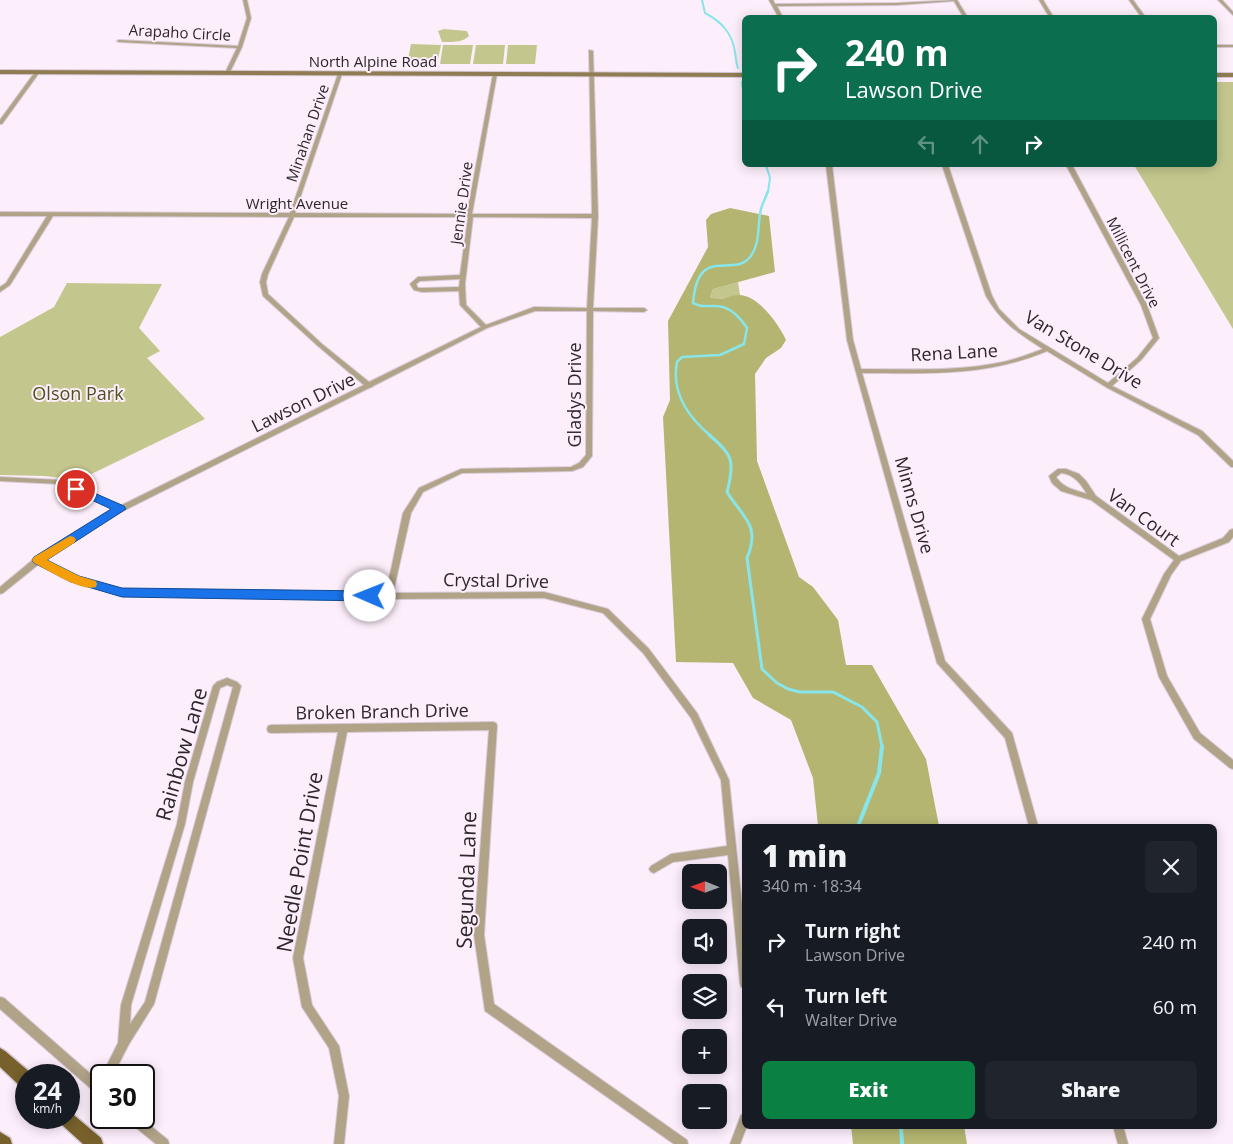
<!DOCTYPE html>
<meta charset="utf-8">
<style>
body{margin:0;font-family:"Open Sans",sans-serif;background:#20242c;color:#f1f3f6;height:100vh;display:flex;flex-direction:column;font-size:19px;white-space:nowrap}
*{box-sizing:border-box;margin:0}
p{font-size:16px;color:#9ea1a6}
.icon{flex:none;width:28px;height:28px;fill:none;stroke:currentColor;stroke-width:2;stroke-linecap:round;stroke-linejoin:round}
.map{position:relative;flex:1;overflow:hidden}
.drawer{position:absolute;left:742px;top:824px;width:475px;height:305px;display:flex;flex-direction:column;background:#171b24;border-radius:8px;box-shadow:0 2px 12px #0003}
.drawer>*{flex:none}
.guide{position:absolute;left:742px;top:15px;width:475px;height:152px;border-radius:8px;box-shadow:0 2px 12px #0003;background:#0b6e4f;color:#fff;overflow:hidden}
.needle{width:32px;rotate:271deg}
.tools{position:absolute;left:682px;top:864px;display:grid;gap:10px}
.tools a{display:grid;place-items:center;width:45px;height:45px;border-radius:8px;background:#171b24;box-shadow:0 2px 12px #0003;font-size:25px}
.speed{position:absolute;left:15px;top:1064px;display:flex;gap:10px;font-size:25px;font-weight:700;text-align:center}
.speed>*{display:grid;place-content:center;width:65px;height:65px;border-radius:50%;background:#171b24;box-shadow:0 2px 12px #0003;line-height:1}
.speed small{font-size:12px;font-weight:400}
.speed .limit{border:2px solid #111;border-radius:8px;background:#fff;color:#111}
.pin{position:absolute;display:grid;place-items:center;width:42px;height:42px;color:#fff;margin:-21px;border:2px solid #fff;border-radius:50%;box-shadow:0 1px 5px #0007}
.me{position:absolute;width:55px;margin:-28px;rotate:271deg;stroke-linejoin:round;filter:drop-shadow(0 0 4px #0008)}
.turn{display:flex;align-items:center;gap:18px;height:105px;padding:0 20px;font-size:22px}
.turn .icon{width:65px;height:65px;stroke-width:2.5}
.turn b{display:block;font-size:35px;line-height:42px}
.lanes{display:flex;align-items:center;height:48px;padding:0 20px;background:#0003;justify-content:center;gap:25px;direction:ltr}
.lanes .off{opacity:.35}
.round{display:grid;place-items:center;flex:none;width:52px;height:52px;border-radius:8px;background:#20242c}
.headline{display:flex;align-items:center;justify-content:space-between;height:85px;padding:0 20px}
h1{font-size:30px;font-weight:800;line-height:38px}
.cta{display:flex;gap:10px;margin-top:auto;padding:10px 20px}
.cta a{flex:1;height:58px;border-radius:8px;background:#0b8043;color:#fff;font-size:20px;font-weight:800;line-height:58px;text-align:center}
.cta a+a{background:#20242c;color:#f1f3f6}
ul{padding:0;list-style:none}
li{display:flex;align-items:center;gap:15px;height:65px;padding:0 20px}
li div{flex:1}
li b{display:block;font-size:19px}
li em{font-style:normal}
.map>svg:first-child{display:block}
.green{fill:#c4c78d}
.forest{fill:#b3b571}
.lines{fill:none;stroke-linecap:round;stroke-linejoin:round}
.stream-far3{stroke:#88e6ea;stroke-width:2}
.stream-far2{stroke:#88e6ea;stroke-width:2.5}
.stream-far1{stroke:#88e6ea;stroke-width:3}
.stream{stroke:#88e6ea;stroke-width:4}
.street-casing{stroke:#d7cad6;stroke-width:2}
.secondary-casing{stroke:#d7cad6;stroke-width:2}
.primary-casing{stroke:#d7cad6;stroke-width:3}
.street{fill:#b0a388;fill-rule:evenodd}
.secondary{fill:#8f7c53;fill-rule:evenodd}
.primary{fill:#77602c;fill-rule:evenodd}
.route{fill:#1a73e8;stroke:#114b97}
.slow{fill:#f59e0b}
.labels{text-anchor:middle;dominant-baseline:central;stroke-width:4;stroke-linejoin:round;paint-order:stroke}
.far-street-label{font-size:15px;fill:#2c272c;stroke:#fdeefb}
.street-label{font-size:18px;fill:#2c272c;stroke:#fdeefb}
.park-label{font-size:18px;fill:#4f501d;stroke:#fdeefb}
.near-street-label{font-size:21px;fill:#2c272c;stroke:#fdeefb}
</style>
<div class="map">
<svg width="1233" height="1144" viewBox="0 0 1233 1144">
<rect width="100%" height="100%" fill="#fdeefb"/>
<g class="green">
<path d="M 444,29 L 467,31 L 469,36 C 462,43 452,42 442,42 L 438,31 Z"/>
<polygon points="411,44 441,45 437,64 407,64"/>
<polygon points="443,45 473,45 470,64 440,64"/>
<polygon points="476,45 505,45 503,64 473,64"/>
<polygon points="508,45 537,45 535,64 506,64"/>
<polygon points="1215,82 1233,82 1233,329 1134,165 1215,165"/>
<polygon points="738,282 740,295 716,300 710,297 713,289"/>
<polygon points="67,283 162,284 139,328 160,351 147,358 205,419 79,480 44,476 0,475 0,337 54,307"/>
</g>
<g class="forest">
<path d="M 730,208 L 769,216 L 775,272 L 713,289 L 710,297 C 722,303 729,294 740,295 C 759,296 779,325 786,340 L 781,348 L 766,358 L 755,374 L 757,461 L 799,577 L 813,587 L 838,620 L 846,665 L 872,665 L 926,759 L 939,826 L 818,826 L 813,778 L 791,720 L 753,698 L 733,663 L 676,662 L 663,417 L 670,400 L 668,321 L 708,247 L 706,220 L 711,214 Z"/>
<polygon points="851,1126 964,1126 967,1144 853,1144"/>
</g>
<g class="lines">
<g class="stream-far3">
<path d="M 702,0 L 705,13 C 722,22 732,33 735,52 C 736,58 736,63 738,68"/>
<polyline points="742,82 745,106"/>
<polyline points="766,165 770,178 768,192"/>
</g>
<path class="stream-far2" d="M 711,436 C 688,417 671,393 677,362 L 682,357 L 720,355 L 744,344 L 747,328 C 739,316 729,305 713,306 C 705,306 700,307 693,303 C 698,243 733,279 750,257 C 761,243 757,225 761,209 C 763,202 766,197 768,191"/>
<path class="stream-far1" d="M 709,435 C 733,454 735,462 727,492 C 743,518 761,525 747,558 L 762,669 L 777,683 L 788,689 L 800,692 L 833,692 L 862,707 L 877,722 L 882,747"/>
<g class="stream">
<polyline points="858,826 879,773 882,746"/>
<polyline points="901,1126 902,1144"/>
</g>
<g class="street-casing">
<g id="street">
<polygon points="243,0 247,0 251,18 242,47 229,74 225,73 237,48 119,42 117,41 119,40 238,46 247,18"/>
<polygon points="769,0 773,0 775,4 897,3 957,0 968,18 964,18 954,1 897,5 777,6 783,18 779,18"/>
<polygon points="1039,0 1043,0 1054,18 1050,18"/>
<polygon points="1129,0 1133,0 1146,18 1142,18"/>
<polygon points="1218,0 1222,0 1233,12 1233,15"/>
<rect x="1215" y="45" width="18" height="2"/>
<path d="M 589,50 L 593,51 L 598,216 L 593,308 L 644,308 L 647,310 L 644,312 L 593,311 L 592,456 L 583,467 L 572,471 L 462,473 L 423,492 L 411,513 L 393,593 L 544,592 L 608,609 L 649,649 L 697,713 L 729,780 L 745,934 L 745,988 L 741,987 L 740,983 L 728,855 L 673,862 L 654,873 L 651,872 L 649,869 L 651,866 L 671,854 L 727,846 L 721,780 L 691,718 L 643,653 L 603,613 L 544,598 L 389,599 L 122,595 L 72,581 L 39,564 L 3,593 L 0,594 L 0,587 L 35,558 L 114,509 L 60,484 L 0,481 L 0,477 L 61,480 L 120,506 L 364,385 L 318,346 L 263,296 L 260,282 L 262,274 L 289,217 L 53,216 L 10,285 L 0,292 L 0,287 L 6,283 L 47,216 L 0,216 L 0,212 L 290,213 L 338,74 L 340,73 L 342,74 L 295,213 L 467,214 L 493,74 L 495,73 L 497,74 L 472,214 L 592,214 ZM 294,217 L 467,217 L 468,218 L 460,275 L 418,277 L 410,284 L 414,290 L 422,292 L 459,291 L 460,305 L 481,327 L 369,382 L 322,344 L 268,294 L 266,282 L 268,274 ZM 473,217 L 592,218 L 587,308 L 534,307 L 486,325 L 466,305 L 465,284 ZM 460,279 L 459,287 L 422,288 L 418,288 L 416,284 L 420,281 ZM 535,311 L 587,311 L 586,455 L 579,463 L 571,467 L 461,469 L 419,488 L 403,513 L 386,593 L 122,589 L 77,577 L 44,560 L 123,511 L 369,388 L 372,387 L 373,386 L 487,328 Z"/>
<polygon points="35,72 39,73 2,124 0,124 0,120"/>
<path d="M 826,165 L 832,165 L 853,340 L 861,369 C 908,369 957,372 1003,362 C 1017,359 1030,354 1043,349 C 1017,332 1002,323 986,296 L 942,165 L 948,165 L 992,296 L 999,309 L 1019,329 L 1108,383 L 1137,358 L 1153,338 L 1141,305 L 1066,165 L 1072,165 L 1147,305 L 1159,338 L 1141,360 L 1112,386 L 1202,431 L 1233,461 L 1233,467 L 1231,467 L 1198,435 L 1106,387 L 1047,351 C 985,377 928,373 862,373 L 945,661 L 1012,733 L 1038,826 L 1029,826 L 1005,738 L 937,663 L 847,340 Z"/>
<path d="M 1058,469 L 1066,469 L 1079,474 L 1086,481 L 1096,496 L 1179,556 L 1223,538 L 1230,530 L 1233,529 L 1233,537 L 1229,542 L 1181,561 L 1171,575 L 1150,619 L 1167,676 L 1200,733 L 1233,760 L 1233,769 L 1230,768 L 1194,739 L 1159,677 L 1142,619 L 1164,574 L 1174,560 L 1091,500 L 1061,491 L 1052,483 L 1049,476 ZM 1061,473 C 1074,474 1081,484 1087,494 C 1075,490 1063,488 1056,477 Z"/>
<path d="M 227,678 L 237,682 L 241,686 L 154,1004 L 129,1044 L 113,1075 L 102,1075 L 118,1043 L 121,1005 L 177,824 L 185,782 L 213,686 L 217,682 ZM 227,685 L 233,687 L 145,1002 L 130,1024 L 131,1005 L 185,824 L 193,782 L 220,688 Z"/>
<polygon points="493,722 496,723 497,726 484,935 494,1004 687,1140 688,1144 674,1144 485,1011 474,935 489,730 347,732 303,958 312,1005 339,1046 349,1096 344,1144 334,1144 339,1096 329,1048 302,1007 293,958 338,732 271,733 268,732 267,729 268,726 271,725"/>
<polygon points="0,997 4,998 101,1083 101,1095 97,1094 0,1009"/>
<polygon points="745,1114 745,1126 747,1126 740,1144 730,1144 741,1115"/>
<polygon points="128,1118 141,1118 168,1140 169,1144 156,1144 129,1122"/>
<polygon points="1113,1126 1123,1126 1128,1144 1118,1144"/>
</g>
</g>
<g class="secondary-casing">
<g id="secondary">
<polygon points="0,70 745,73 745,77 0,74"/>
<rect x="1215" y="73" width="18" height="4"/>
</g>
</g>
<g class="primary-casing">
<g id="primary">
<polygon points="0,1048 5,1051 32,1074 26,1075 26,1088 20,1086 0,1067"/>
<polygon points="69,1111 101,1138 103,1144 83,1144 61,1124 59,1118 69,1118"/>
<polygon points="0,1132 10,1138 12,1144 0,1144"/>
</g>
</g>
<use href="#street" class="street"/>
<use href="#secondary" class="secondary"/>
<use href="#primary" class="primary"/>
</g>
<polygon class="route" points="76,485 124,506 126,509 47,560 79,576 122,588 370,591 376,596 370,601 122,597 71,582 34,563 32,560 34,557 111,509 72,491 71,489"/>
<path class="slow" d="M 70,536 L 74,537 L 76,540 L 74,543 L 47,560 L 79,576 L 96,581 L 97,584 L 96,587 C 81,592 48,570 34,563 L 32,560 L 34,557 Z"/>
<g class="labels">
<g class="far-street-label">
<text transform="translate(180 32) rotate(3)">Arapaho Circle</text>
<text x="373" y="61">North Alpine Road</text>
<text transform="translate(307 133) rotate(-71)">Minahan Drive</text>
<text x="297" y="203">Wright Avenue</text>
<text transform="translate(461 203) rotate(-82)">Jennie Drive</text>
<text transform="translate(1134 262) rotate(63)">Millicent Drive</text>
</g>
<g class="street-label">
<text transform="translate(1084 349) rotate(31)">Van Stone Drive</text>
<text transform="translate(954 352) rotate(-3)">Rena Lane</text>
<text transform="translate(574 395) rotate(-90)">Gladys Drive</text>
<text transform="translate(303 402) rotate(-26)">Lawson Drive</text>
<text transform="translate(915 505) rotate(74)">Minns Drive</text>
<text transform="translate(1144 517) rotate(36)">Van Court</text>
<text transform="translate(496 580) rotate(1)">Crystal Drive</text>
<text transform="translate(382 711) rotate(-1)">Broken Branch Drive</text>
</g>
<g class="park-label">
<text x="78" y="393">Olson Park</text>
</g>
<g class="near-street-label">
<text transform="translate(181 754) rotate(-74)">Rainbow Lane</text>
<text transform="translate(299 862) rotate(-80)">Needle Point Drive</text>
<text transform="translate(466 880) rotate(-88)">Segunda Lane</text>
</g>
</g>
</svg>
<div class="tools">
<a><svg class="needle" viewBox="-14 -14 28 28"><path d="M0-13l5 13h-10z" fill="#e53935"/><path d="M0 13l5-13h-10z" fill="#9ea1a6"/></svg></a>
<a><svg class="icon" aria-label="sound" viewBox="0 0 24 24"><path d="M4 9h4l5-4v14l-5-4H4zM17 9q2 3 0 6"/></svg></a>
<a><svg class="icon" aria-label="layers" viewBox="0 0 24 24"><path d="M12 4l9 5-9 5-9-5zM3 14l9 5 9-5"/></svg></a>
<a>+</a>
<a>−</a>
</div>
<div class="speed"><div>24<small>km/h</small></div><div class="limit">30</div></div>
<div class="pin" style="left:76px;top:489px;background:#d93025"><svg class="icon" aria-label="arrive" viewBox="0 0 24 24"><path d="M6 21V4h12l-3 4 3 4H6"/></svg></div>
<svg class="me" style="left:370px;top:596px" viewBox="-20 -20 40 40"><circle r="19" fill="#fff"/><path d="M0-13L10 11 0 6-10 11z" fill="#1a73e8"/></svg>
<div class="guide">
<div class="turn"><svg class="icon" aria-label="right" viewBox="0 0 24 24"><path d="M7 20v-9h11M14 6l5 5-5 5"/></svg><div><b>240 m</b>Lawson Drive</div></div>
<div class="lanes"><svg class="icon off" aria-label="left" viewBox="0 0 24 24"><path d="M17 20v-9H6M10 6l-5 5 5 5"/></svg><svg class="icon off" aria-label="ahead" viewBox="0 0 24 24"><path d="M12 20V5M6 11l6-6 6 6"/></svg><svg class="icon" aria-label="right" viewBox="0 0 24 24"><path d="M7 20v-9h11M14 6l5 5-5 5"/></svg></div>
</div>
<section class="drawer">
<div class="headline"><div><h1>1 min</h1><p>340 m · 18:34</p></div><a class="round"><svg class="icon" aria-label="close" viewBox="0 0 24 24"><path d="M6 6l12 12M18 6L6 18"/></svg></a></div>
<ul>
<li><svg class="icon" aria-label="right" viewBox="0 0 24 24"><path d="M7 20v-9h11M14 6l5 5-5 5"/></svg><div><b>Turn right</b><p>Lawson Drive</p></div><em>240 m</em></li>
<li><svg class="icon" aria-label="left" viewBox="0 0 24 24"><path d="M17 20v-9H6M10 6l-5 5 5 5"/></svg><div><b>Turn left</b><p>Walter Drive</p></div><em>60 m</em></li>
</ul>
<div class="cta"><a>Exit</a><a>Share</a></div>
</section>
</div>
